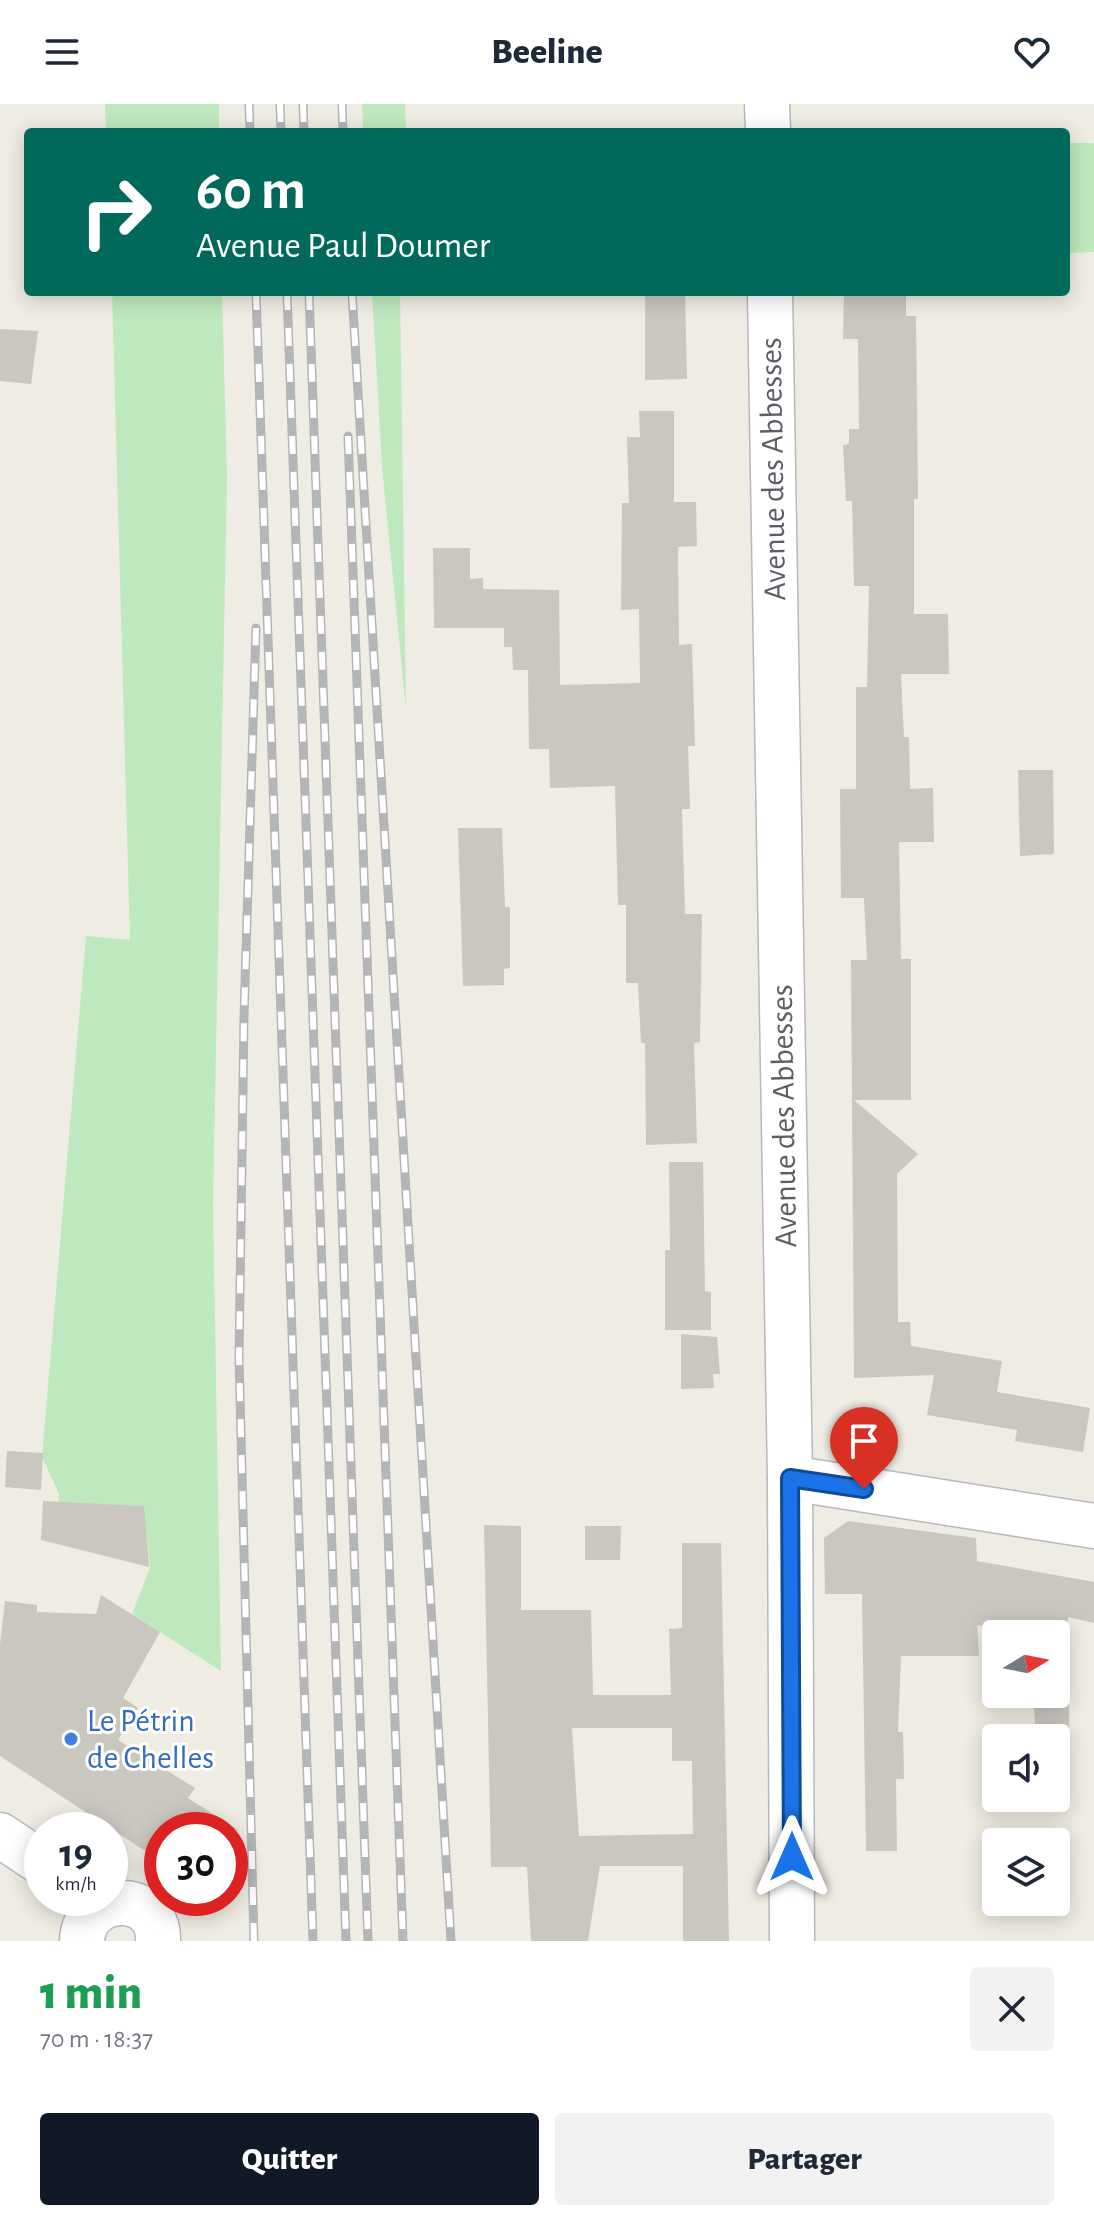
<!DOCTYPE html>
<html lang="fr">
<meta charset="utf-8">
<style>
body{margin:0;font-family:"Alegreya Sans",sans-serif;background:#f2f2f3;color:#1f2937;height:100vh;display:flex;flex-direction:column;font-size:30px;white-space:nowrap}
*{box-sizing:border-box;margin:0}
p{font-size:26px;color:#747a83}
.icon{flex:none;width:44px;height:44px;fill:none;stroke:currentColor;stroke-width:2;stroke-linecap:round;stroke-linejoin:round}
.map{position:relative;height:1837px;overflow:hidden}
.sheet{display:flex;flex-direction:column;background:#fff;flex:1}
.sheet>*{flex:none}
.hud{position:absolute;left:24px;top:24px;width:1046px;height:168px;border-radius:8px;box-shadow:0 4px 20px #0003;background:#00695c;color:#fff;overflow:hidden}
.needle{width:52px;rotate:80deg}
.controls{position:absolute;left:982px;top:1516px;display:grid;gap:16px}
.controls a{display:grid;place-items:center;width:88px;height:88px;border-radius:8px;background:#fff;box-shadow:0 4px 20px #0003;font-size:40px}
.speed{position:absolute;left:24px;top:1708px;display:flex;gap:16px;font-size:40px;font-weight:700;text-align:center}
.speed>*{display:grid;place-content:center;width:104px;height:104px;border-radius:50%;background:#fff;box-shadow:0 4px 20px #0003;line-height:1}
.speed small{font-size:20px;font-weight:400}
.speed .limit{border:12px solid #d22;background:#fff;color:#111}
.pin{position:absolute;display:grid;place-items:center;width:68px;height:68px;color:#fff;margin:-82px -34px;border-radius:50% 50% 50% 0;rotate:-45deg;box-shadow:0 0 8px #0007}
.pin .icon{rotate:45deg}
.me{position:absolute;width:88px;margin:-44px;rotate:0deg;stroke-linejoin:round;filter:drop-shadow(0 0 6px #0008)}
.turn{display:flex;align-items:center;gap:28px;height:168px;padding:0 40px;font-size:36px}
.turn .icon{width:104px;height:104px;stroke-width:2.5}
.turn b{display:block;font-size:56px;line-height:68px}
.round{display:grid;place-items:center;flex:none;width:84px;height:84px;border-radius:8px;background:#f2f2f3}
.overview{display:flex;align-items:center;justify-content:space-between;height:136px;padding:0 40px}
h1{font-size:48px;font-weight:800;line-height:60px;color:#1e9e55}
.action{display:flex;gap:16px;margin-top:auto;padding:16px 40px}
.action a{flex:1;height:92px;border-radius:8px;background:#111827;color:#fff;font-size:32px;font-weight:800;line-height:92px;text-align:center}
.action a+a{background:#f2f2f3;color:#1f2937}
header{display:flex;justify-content:space-between;align-items:center;height:104px;padding:0 40px;background:#fff;font-size:36px;font-weight:800}
.map>svg:first-child{display:block}
.green{fill:#bee8be}
.building{fill:#cac6c0;fill-rule:evenodd}
.lines{fill:none;stroke-linecap:round;stroke-linejoin:round}
.minor-casing{stroke:#b6b9be;stroke-width:47}
.tertiary-casing{stroke:#b6b9be;stroke-width:47}
.minor{stroke:#fff;stroke-width:44}
.tertiary{stroke:#fff;stroke-width:44}
.rail-casing{stroke:#b4b5b6;stroke-width:9}
.rail{stroke:#fff;stroke-width:6;stroke-dasharray:18;stroke-linecap:butt}
.route-casing{stroke:#114b97;stroke-width:20}
.route{stroke:#1a73e8;stroke-width:14}
.shop-dot{fill:#3f7fe0;stroke:#fff;stroke-width:3}
.labels{text-anchor:middle;dominant-baseline:central;stroke-width:6;stroke-linejoin:round;paint-order:stroke}
.street-label{font-size:32px;fill:#5b5f65;stroke:#fff}
.shop-label{font-size:32px;fill:#366cbe;stroke:#fff;text-anchor:start}
</style>
<header><svg class="icon" aria-label="menu" viewBox="0 0 24 24"><path d="M4 6h16M4 12h16M4 18h16"/></svg>Beeline<svg class="icon" aria-label="heart" viewBox="0 0 24 24"><path d="M12 20l-8-8c-3-5 5-10 8-4 3-6 11-1 8 4z"/></svg></header>
<div class="map">
<svg width="1094" height="1837" viewBox="0 0 1094 1837">
<rect width="100%" height="100%" fill="#efece3"/>
<g class="green">
<polygon points="105,0 219,0 219,28 106,28"/>
<polygon points="362,0 405,0 406,28 363,28"/>
<polygon points="1066,39 1094,39 1094,148 1066,149"/>
<polygon points="112,188 222,188 227,374 213,1101 221,1567 132,1510 150,1464 143,1402 58,1398 59,1390 42,1353 86,832 130,836"/>
<polygon points="372,188 400,188 406,606 382,362"/>
</g>
<g class="building">
<polygon points="645,188 685,188 687,275 645,276"/>
<polygon points="844,188 906,188 906,212 916,212 918,395 914,395 914,510 948,510 949,570 901,570 904,633 909,633 910,685 933,684 934,738 899,738 901,855 911,855 911,996 854,996 918,1050 897,1070 898,1218 910,1218 911,1242 1002,1257 997,1288 1090,1304 1083,1348 1015,1337 1017,1326 927,1311 934,1271 854,1274 851,856 867,856 864,794 841,794 840,685 856,685 856,583 867,583 869,482 854,482 852,397 846,397 843,341 849,340 849,325 859,325 858,235 843,235"/>
<polygon points="0,225 38,227 31,280 0,277"/>
<polygon points="639,307 674,307 674,398 696,398 697,442 678,443 679,541 692,540 695,642 688,642 690,705 682,705 685,810 702,810 700,938 694,939 697,1039 646,1041 645,939 641,939 638,879 626,879 626,801 618,801 615,682 550,684 549,645 529,645 528,566 513,566 512,543 504,543 504,524 434,524 433,444 470,444 470,475 483,474 483,485 559,486 560,581 640,579 639,505 621,506 622,399 629,399 627,333 640,333"/>
<polygon points="1018,666 1053,666 1054,750 1020,752"/>
<polygon points="458,724 502,724 505,803 510,803 510,864 504,865 504,881 463,882"/>
<polygon points="669,1058 703,1058 705,1187 711,1188 711,1226 665,1226 665,1146 670,1146"/>
<polygon points="681,1230 717,1233 720,1270 713,1270 714,1284 681,1285"/>
<polygon points="7,1347 43,1349 41,1386 5,1383"/>
<polygon points="43,1397 144,1402 149,1463 41,1436"/>
<polygon points="848,1417 976,1434 977,1457 1094,1478 1094,1519 1068,1513 1068,1539 1056,1536 1056,1530 1024,1530 977,1521 979,1552 901,1552 898,1628 903,1628 904,1675 896,1675 897,1747 866,1747 862,1490 825,1490 824,1434"/>
<path d="M 484,1421 L 521,1422 L 521,1506 L 591,1506 L 593,1591 L 671,1591 L 669,1525 L 682,1524 L 682,1439 L 721,1439 L 729,1837 L 683,1837 L 683,1762 L 600,1762 L 588,1837 L 531,1837 L 527,1763 L 491,1763 ZM 572,1624 L 672,1624 L 672,1657 L 692,1657 L 693,1730 L 579,1732 Z"/>
<polygon points="585,1422 621,1422 620,1456 585,1456"/>
<polygon points="101,1491 160,1528 123,1594 138,1604 118,1636 195,1684 188,1694 238,1726 162,1726 162,1758 0,1652 0,1540 5,1497 37,1501 37,1508 96,1510"/>
<polygon points="1033,1590 1069,1590 1069,1634 1036,1634"/>
</g>
<g class="lines">
<g class="minor-casing">
<g id="minor">
<polyline points="767,0 768,28"/>
<polyline points="770,188 790,1374 792,1837"/>
<polyline points="790,1374 1094,1422"/>
</g>
</g>
<g class="tertiary-casing">
<g id="tertiary">
<polyline points="0,1731 42,1759"/>
<path d="M 82,1837 C 84,1787 160,1786 158,1837"/>
</g>
</g>
<use href="#minor" class="minor"/>
<use href="#tertiary" class="tertiary"/>
<g class="rail-casing">
<g id="rail">
<polyline points="249,0 250,28"/>
<polyline points="280,0 281,28"/>
<polyline points="303,0 304,28"/>
<polyline points="342,0 343,28"/>
<polyline points="256,188 313,1837"/>
<polyline points="287,188 346,1837"/>
<polyline points="309,188 368,1837"/>
<polyline points="352,188 451,1837"/>
<polyline points="348,332 403,1837"/>
<polyline points="254,1837 239,1254 244,913 256,524"/>
</g>
</g>
<use href="#rail" class="rail"/>
</g>
<g class="lines">
<g class="route-casing">
<polyline id="route" points="792,1753 790,1374 864,1385"/>
</g>
<use href="#route" class="route"/>
</g>
<circle class="shop-dot" cx="71" cy="1635" r="8"/>
<g class="labels">
<g class="street-label">
<text transform="translate(773 365) rotate(-91)">Avenue des Abbesses</text>
<text transform="translate(784 1012) rotate(-91)">Avenue des Abbesses</text>
</g>
<g class="shop-label">
<text x="87" y="1617">Le Pétrin<tspan x="87" dy="37">de Chelles</tspan></text>
</g>
</g>
</svg>
<div class="controls">
<a><svg class="needle" viewBox="-14 -14 28 28"><path d="M0-13l5 13h-10z" fill="#e53935"/><path d="M0 13l5-13h-10z" fill="#747a83"/></svg></a>
<a><svg class="icon" aria-label="sound" viewBox="0 0 24 24"><path d="M4 9h4l5-4v14l-5-4H4zM17 9q2 3 0 6"/></svg></a>
<a><svg class="icon" aria-label="layers" viewBox="0 0 24 24"><path d="M12 4l9 5-9 5-9-5zM3 14l9 5 9-5"/></svg></a>
</div>
<div class="speed"><div>19<small>km/h</small></div><div class="limit">30</div></div>
<div class="pin" style="left:864px;top:1385px;background:#d93025"><svg class="icon" aria-label="arrive" viewBox="0 0 24 24"><path d="M6 21V4h12l-3 4 3 4H6"/></svg></div>
<svg class="me" style="left:792px;top:1753px" viewBox="-20 -20 40 40"><path d="M0-17L14 15 0 8-14 15z" fill="#1a73e8" stroke="#fff" stroke-width="4"/></svg>
<div class="hud">
<div class="turn"><svg class="icon" aria-label="right" viewBox="0 0 24 24"><path d="M7 20v-9h11M14 6l5 5-5 5"/></svg><div><b>60 m</b>Avenue Paul Doumer</div></div>
</div>
</div>
<section class="sheet">
<div class="overview"><div><h1>1 min</h1><p>70 m · 18:37</p></div><a class="round"><svg class="icon" aria-label="close" viewBox="0 0 24 24"><path d="M6 6l12 12M18 6L6 18"/></svg></a></div>
<div class="action"><a>Quitter</a><a>Partager</a></div>
</section>
